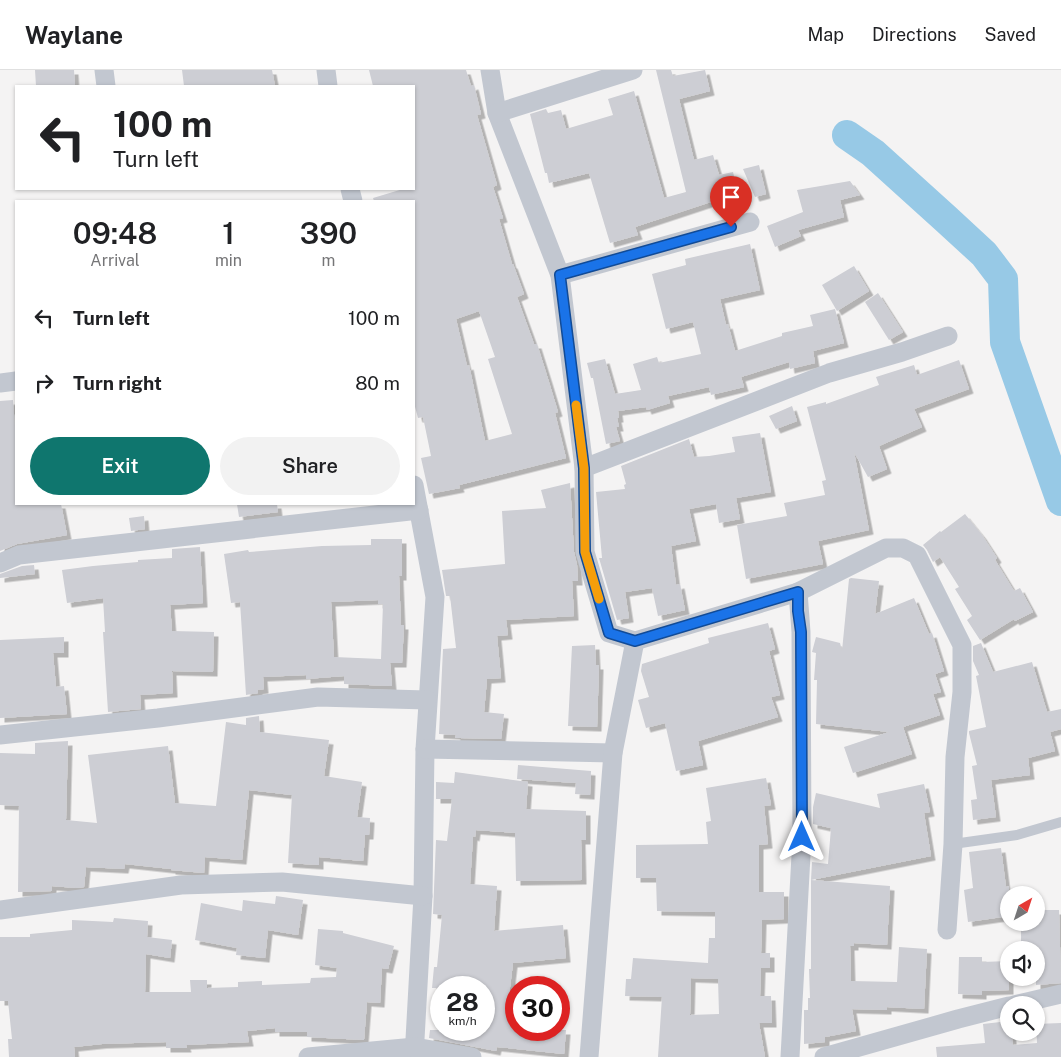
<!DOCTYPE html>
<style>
body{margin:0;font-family:"Public Sans",sans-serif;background:#f2f2f2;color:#202124;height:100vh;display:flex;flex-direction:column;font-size:19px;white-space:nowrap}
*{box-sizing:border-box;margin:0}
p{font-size:16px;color:#757577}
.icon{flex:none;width:28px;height:28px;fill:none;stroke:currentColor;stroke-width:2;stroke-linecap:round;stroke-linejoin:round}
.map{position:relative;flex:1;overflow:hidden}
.sheet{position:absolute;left:15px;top:130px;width:400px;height:305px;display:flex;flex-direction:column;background:#fff;border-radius:0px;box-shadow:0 1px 4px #0004}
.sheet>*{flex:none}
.top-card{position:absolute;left:15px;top:15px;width:400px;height:105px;border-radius:0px;box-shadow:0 1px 4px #0004;background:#fff;color:#202124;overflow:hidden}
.needle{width:32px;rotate:39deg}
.tools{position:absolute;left:1000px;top:816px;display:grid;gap:10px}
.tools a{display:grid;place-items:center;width:45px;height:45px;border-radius:50%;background:#fff;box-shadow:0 1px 4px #0004;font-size:25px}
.speed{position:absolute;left:430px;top:906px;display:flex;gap:10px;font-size:25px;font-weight:700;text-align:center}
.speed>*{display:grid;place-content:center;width:65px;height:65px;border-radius:50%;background:#fff;box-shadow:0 1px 4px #0004;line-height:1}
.speed small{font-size:12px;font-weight:400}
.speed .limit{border:8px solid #d22;background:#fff;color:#111}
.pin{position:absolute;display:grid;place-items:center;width:42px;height:42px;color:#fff;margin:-51px -21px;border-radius:50% 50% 50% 0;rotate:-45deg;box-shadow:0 0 5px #0007}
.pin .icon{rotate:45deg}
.me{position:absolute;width:55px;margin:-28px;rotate:0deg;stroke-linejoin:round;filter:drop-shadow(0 0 4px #0008)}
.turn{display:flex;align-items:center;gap:18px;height:105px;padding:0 15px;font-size:22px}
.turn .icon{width:65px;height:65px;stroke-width:2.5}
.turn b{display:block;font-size:35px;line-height:42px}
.eta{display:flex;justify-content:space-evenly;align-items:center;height:85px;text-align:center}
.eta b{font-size:30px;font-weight:600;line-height:35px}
.action{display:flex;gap:10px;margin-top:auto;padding:10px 15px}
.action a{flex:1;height:58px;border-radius:30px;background:#0f766e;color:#fff;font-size:20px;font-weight:600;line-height:58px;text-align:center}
.action a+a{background:#f2f2f2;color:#202124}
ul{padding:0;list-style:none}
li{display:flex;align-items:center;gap:15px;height:65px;padding:0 15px}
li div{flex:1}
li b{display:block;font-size:19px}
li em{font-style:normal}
header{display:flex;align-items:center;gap:30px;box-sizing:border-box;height:70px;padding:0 25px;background:#fff;border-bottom:1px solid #e0e0e0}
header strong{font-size:24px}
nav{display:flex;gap:28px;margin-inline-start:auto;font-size:18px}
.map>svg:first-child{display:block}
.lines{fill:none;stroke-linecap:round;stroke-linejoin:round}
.river{stroke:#97c9e6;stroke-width:30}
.building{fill:#cdced4;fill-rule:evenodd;filter:url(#shadow)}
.service{stroke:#c2c7d0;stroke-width:10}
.minor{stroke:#c2c7d0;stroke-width:19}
.route-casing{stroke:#114b97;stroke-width:12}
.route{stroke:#1a73e8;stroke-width:9}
.slow{stroke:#f59e0b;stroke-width:9}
</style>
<header>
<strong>Waylane</strong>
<nav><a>Map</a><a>Directions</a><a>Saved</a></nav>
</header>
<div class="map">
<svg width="1061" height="987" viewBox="0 0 1061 987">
<defs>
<filter id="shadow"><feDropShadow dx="4.5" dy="4.5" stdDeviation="0" flood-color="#0004"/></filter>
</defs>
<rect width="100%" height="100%" fill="#f4f3f3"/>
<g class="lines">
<polyline class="river" points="847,65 873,83 946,149 984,184 1003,209 1005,272 1061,431"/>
</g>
<g class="building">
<polygon points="35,0 74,0 75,16 36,16"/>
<polygon points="182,0 272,0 275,16 184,16"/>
<path d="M 369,0 L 466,0 L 471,16 L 474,15 L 481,44 L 477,45 L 497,115 L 493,117 L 503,148 L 499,149 L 512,194 L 513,194 L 524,224 L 517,227 L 534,274 L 537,274 L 548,309 L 558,342 L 555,343 L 566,388 L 459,415 L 460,418 L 429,424 L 421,388 L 431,386 L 423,347 L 418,348 L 414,333 L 414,131 L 374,131 L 373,128 L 403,119 L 414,119 L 414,16 L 373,16 ZM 479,241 L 495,287 L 488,289 L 512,364 L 485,371 L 469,295 L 467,296 L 456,249 Z"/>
<polygon points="656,0 671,0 673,6 705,0 710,21 679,29 694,90 713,85 719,105 733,102 738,123 635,157 638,165 610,173 589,103 549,113 547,103 545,103 530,44 546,39 548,43 561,40 566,59 613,45 608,29 634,21 664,128 686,122"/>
<polygon points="759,95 766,124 755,127 743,99"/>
<polygon points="850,111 860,125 840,130 844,147 798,160 801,166 775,177 767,156 803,142 797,120"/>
<polygon points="750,174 760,220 720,229 726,255 728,254 735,281 782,266 782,263 813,256 810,245 835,239 844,273 813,281 815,293 790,299 789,292 741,307 744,317 711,325 709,317 668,326 670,333 647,340 646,337 618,341 619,348 617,348 619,357 616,357 620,371 606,374 593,308 591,308 587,293 605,289 615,324 641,320 633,294 657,287 659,293 701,284 693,252 666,259 652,204 686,195 685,189"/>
<polygon points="854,196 869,221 837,241 822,215"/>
<polygon points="878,223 903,262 889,270 865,232"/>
<polygon points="959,290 969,319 914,339 922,357 879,376 887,399 868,407 854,382 869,460 818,471 823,494 746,509 737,455 787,446 784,433 825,425 822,411 826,410 807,337 826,332 826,334 879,315 876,307 914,295 917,305"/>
<polygon points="13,330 16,372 16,434 61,434 67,465 17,474 0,481 0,331"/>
<polygon points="792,336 797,351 776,359 769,346"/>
<polygon points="760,363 771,422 736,428 740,449 719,453 716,434 689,439 696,471 671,476 676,515 680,514 685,540 658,546 652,518 625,522 629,548 617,550 599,488 602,488 596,422 625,419 624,415 626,414 621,396 689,369 694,387 709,386 735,382 732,367"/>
<polygon points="570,413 574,482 577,495 578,511 572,511 574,546 506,550 508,565 497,566 501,608 487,609 484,642 504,644 501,669 460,668 455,668 456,665 439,664 443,579 456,578 450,526 446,526 442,500 505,494 502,441 546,438 541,420"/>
<polygon points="237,434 277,434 278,442 239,447"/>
<polygon points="965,444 982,465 997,488 995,490 1014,521 1020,518 1033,542 1015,551 1014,549 980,570 967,550 972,546 955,519 959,517 940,487 933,492 927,480 923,475 940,461 941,462"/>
<polygon points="144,446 145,459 131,461 129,448"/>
<path d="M 371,469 L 402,469 L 402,506 L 399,506 L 401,555 L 404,555 L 402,593 L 390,593 L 392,616 L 344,614 L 344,606 L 306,609 L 306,605 L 263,607 L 264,619 L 258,620 L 258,623 L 246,625 L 240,532 L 231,533 L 224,484 L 248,480 L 249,482 L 322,476 L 371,475 ZM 378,530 L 378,534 L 383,534 L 381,589 L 334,587 L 331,532 Z"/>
<polygon points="200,477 203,533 170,535 172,561 214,562 213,602 172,601 173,623 140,625 141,639 108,642 103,562 105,562 103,528 67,533 62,500 93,496 138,492 138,490 172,488 172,479"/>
<polygon points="34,495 35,504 0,508 0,504 22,496"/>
<polygon points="851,508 879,511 875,544 914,528 929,564 932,563 944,601 935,604 941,622 933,624 940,645 903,657 912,684 853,703 844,677 889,662 816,654 817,610 814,610 816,583 812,582 816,567 840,573 842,581 849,509"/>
<polygon points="768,553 775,579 769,581 780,625 771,627 778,647 698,671 703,695 676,701 665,653 646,658 638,630 649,627 641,601 642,594 709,573 708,568"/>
<polygon points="64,567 64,583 53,583 56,617 64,616 67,644 0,648 0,570"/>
<polygon points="981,573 993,602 1032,592 1047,642 1061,639 1061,659 1050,662 1055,681 1028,688 1030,705 991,710 996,747 973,750 971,730 977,729 972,696 977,695 969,663 969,661 986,657 976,606 979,605 973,591 973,576"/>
<polygon points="595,575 596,595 599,595 597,657 568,656 572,576"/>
<polygon points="259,646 260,662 329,670 324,706 362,712 357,747 370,748 369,765 365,765 363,791 319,787 319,795 288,793 292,725 249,720 242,790 205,787 204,803 171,800 171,799 125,794 124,799 86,797 84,817 76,818 52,816 52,821 18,822 19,736 0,735 0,683 35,684 35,673 68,671 66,750 97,753 88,685 168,676 175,733 216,736 226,652 246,655 246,648"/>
<polygon points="518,695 591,701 590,725 575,724 576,713 517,709"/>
<polygon points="455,702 528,712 526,739 586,741 586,770 581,770 582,810 516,811 515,763 476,760 475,767 473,766 470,814 497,816 494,861 563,855 566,888 513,893 506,950 516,951 516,960 566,960 564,984 497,977 496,981 429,968 430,960 484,960 484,918 432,918 434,897 437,897 442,845 433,844 436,770 447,771 452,729 436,729 436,712 454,713"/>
<path d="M 766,708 L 771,735 L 764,736 L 768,774 L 759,775 L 759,822 L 784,822 L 784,849 L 762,850 L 761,883 L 770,883 L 770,898 L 761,898 L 760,926 L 771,926 L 772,953 L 759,953 L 765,987 L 658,987 L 662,927 L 625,926 L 626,909 L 631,909 L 633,888 L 708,893 L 709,868 L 715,868 L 715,842 L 657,841 L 656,808 L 636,808 L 636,775 L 708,774 L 706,752 L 711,751 L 706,718 ZM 691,908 L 718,909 L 719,944 L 690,945 Z"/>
<polygon points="924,714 930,742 924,743 931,786 811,810 812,792 828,794 831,758 813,754 813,737 816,723 880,738 877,724"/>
<polygon points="1001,778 1006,817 1009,816 1009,846 968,852 964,820 973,818 969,782"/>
<polygon points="811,810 890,816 887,875 854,873 854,876 850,876 851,911 897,912 899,877 927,879 924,939 887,937 887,940 852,939 856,961 825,967 825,972 804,974 804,940 808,940 808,928 810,928 809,899 811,899"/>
<polygon points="276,826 303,830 298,865 268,860 265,888 236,885 237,878 195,870 201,833 242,841 243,830 275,834"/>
<polygon points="1036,840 1059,840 1061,913 1036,915 1036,880 1021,880 1021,852 1036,852"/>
<polygon points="114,848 148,851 147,867 172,870 170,888 146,884 145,922 191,922 190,910 207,910 207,918 238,917 238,912 262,911 262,915 310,913 311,908 336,907 337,898 315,895 318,859 343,861 343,863 394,876 388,899 382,898 380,933 367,932 364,970 307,967 307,962 275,962 275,958 247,961 249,972 186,975 187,978 166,978 166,972 102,974 74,977 75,987 9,987 8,969 12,969 8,931 0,931 0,867 30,867 30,864 72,860 72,850 113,852"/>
<polygon points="959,887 982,887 982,892 1009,891 1009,920 982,921 982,925 958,924"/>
<polygon points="1009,951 1009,962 1011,962 1013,975 1037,973 1036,954 1061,953 1061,987 937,987 936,977 985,973 983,954"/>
</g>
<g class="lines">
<polyline class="service" points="953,774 1017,765 1061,752"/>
<g class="minor">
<polyline points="104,0 106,16"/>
<polyline points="326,0 328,16"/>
<polyline points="490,0 497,43 560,205 584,398 585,482 609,563 635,571 798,522 886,478 903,478 917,485 962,575 962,622 955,687 953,774 947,860"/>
<polyline points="497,43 633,0"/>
<polyline points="350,119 353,131"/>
<polyline points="560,205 750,152"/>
<polyline points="0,313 16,311"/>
<polyline points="584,398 829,303 902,282 948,266"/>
<polyline points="414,415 435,527 425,679 423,826 414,987"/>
<polyline points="0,493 19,485 419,440"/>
<polyline points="0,665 158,648 318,627 427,630"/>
<polyline points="425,679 613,683"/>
<polyline points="0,840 181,815 282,812 423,826"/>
<polyline points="1014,935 1061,924"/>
<polyline points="308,987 415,977 472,987"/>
<polyline points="589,987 613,683 635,571"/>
<polyline points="790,987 802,767 801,562 798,522"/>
<polyline points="824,987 958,949 1009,936"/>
</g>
</g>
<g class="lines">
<g class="route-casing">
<polyline id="route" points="731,157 560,205 584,398 585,482 609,563 635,571 798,522 798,541 801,562 802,767"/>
</g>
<use href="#route" class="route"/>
<polyline class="slow" points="576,335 584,398 585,482 599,529"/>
</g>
</svg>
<div class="tools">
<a><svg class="needle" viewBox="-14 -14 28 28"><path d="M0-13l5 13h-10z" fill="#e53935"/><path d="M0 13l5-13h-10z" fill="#757577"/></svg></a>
<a><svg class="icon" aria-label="sound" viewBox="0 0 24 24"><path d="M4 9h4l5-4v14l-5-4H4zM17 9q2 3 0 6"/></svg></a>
<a><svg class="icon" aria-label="search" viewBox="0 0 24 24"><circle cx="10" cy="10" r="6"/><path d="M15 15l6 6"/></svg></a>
</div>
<div class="speed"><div>28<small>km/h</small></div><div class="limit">30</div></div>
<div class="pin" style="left:731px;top:157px;background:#d93025"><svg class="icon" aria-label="arrive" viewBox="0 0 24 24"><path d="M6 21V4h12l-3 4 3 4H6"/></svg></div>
<svg class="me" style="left:802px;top:767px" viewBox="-20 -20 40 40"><path d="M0-17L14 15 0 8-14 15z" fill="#1a73e8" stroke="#fff" stroke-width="4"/></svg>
<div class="top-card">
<div class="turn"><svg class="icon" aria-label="left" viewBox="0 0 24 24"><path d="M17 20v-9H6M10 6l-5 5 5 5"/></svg><div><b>100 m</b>Turn left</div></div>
</div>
<section class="sheet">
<div class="eta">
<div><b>09:48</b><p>Arrival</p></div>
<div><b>1</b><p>min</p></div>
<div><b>390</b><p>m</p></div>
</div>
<ul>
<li><svg class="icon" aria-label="left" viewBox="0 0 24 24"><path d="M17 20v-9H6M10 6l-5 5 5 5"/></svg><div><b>Turn left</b></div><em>100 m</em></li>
<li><svg class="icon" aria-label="right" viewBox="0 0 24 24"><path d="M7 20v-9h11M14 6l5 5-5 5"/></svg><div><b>Turn right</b></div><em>80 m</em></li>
</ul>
<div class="action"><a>Exit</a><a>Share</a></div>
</section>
</div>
